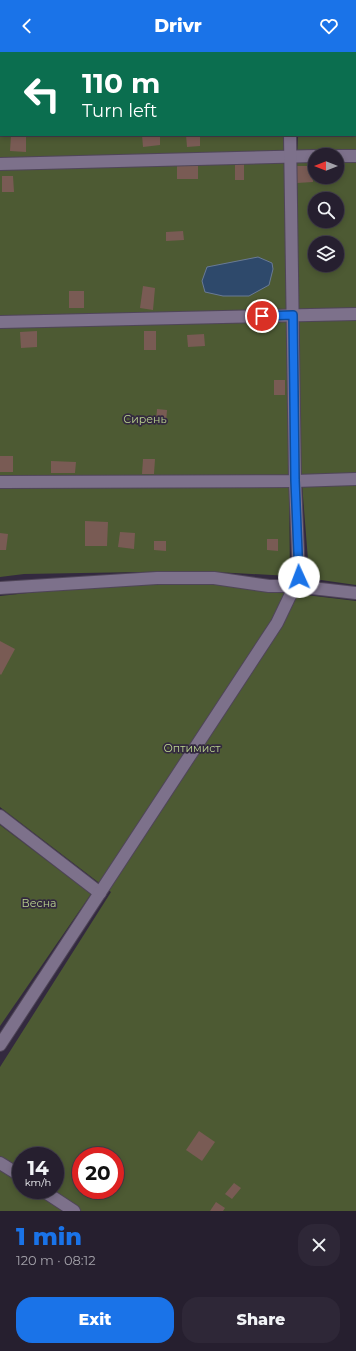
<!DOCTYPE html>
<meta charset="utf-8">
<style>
body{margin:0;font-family:Montserrat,sans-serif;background:#2e2737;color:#f1f3f6;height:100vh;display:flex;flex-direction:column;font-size:15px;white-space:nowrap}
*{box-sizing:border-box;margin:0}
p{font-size:13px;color:#a4a2aa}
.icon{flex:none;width:22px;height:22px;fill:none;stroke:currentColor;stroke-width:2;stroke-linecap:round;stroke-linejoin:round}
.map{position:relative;height:1159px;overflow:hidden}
.sheet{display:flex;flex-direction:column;background:#261f2f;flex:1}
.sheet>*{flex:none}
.banner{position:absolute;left:0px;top:0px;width:356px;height:84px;box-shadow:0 2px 6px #0003,0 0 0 1px #423d4b;background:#0b6e4f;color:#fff;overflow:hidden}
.needle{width:26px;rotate:270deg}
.tools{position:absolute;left:308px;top:96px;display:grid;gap:8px}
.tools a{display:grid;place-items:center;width:36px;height:36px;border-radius:50%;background:#261f2f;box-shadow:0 2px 6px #0003,0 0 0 1px #423d4b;font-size:20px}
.speed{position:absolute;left:12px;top:1095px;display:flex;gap:8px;font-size:20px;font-weight:700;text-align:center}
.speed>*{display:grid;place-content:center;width:52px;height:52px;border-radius:50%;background:#261f2f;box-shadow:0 2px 6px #0003,0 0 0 1px #423d4b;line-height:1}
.speed small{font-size:10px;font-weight:400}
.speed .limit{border:6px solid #d22;background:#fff;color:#111}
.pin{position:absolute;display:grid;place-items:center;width:34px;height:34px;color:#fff;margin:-17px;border:2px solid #fff;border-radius:50%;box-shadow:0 1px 4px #0007}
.me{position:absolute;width:44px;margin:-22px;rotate:358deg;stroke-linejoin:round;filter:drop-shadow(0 0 3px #0008)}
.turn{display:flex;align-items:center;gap:14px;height:84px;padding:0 16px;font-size:18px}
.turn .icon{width:52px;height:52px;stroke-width:2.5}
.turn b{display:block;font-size:28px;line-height:34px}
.round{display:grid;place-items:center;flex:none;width:42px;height:42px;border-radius:16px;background:#2e2737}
.head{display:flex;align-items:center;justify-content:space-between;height:68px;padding:0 16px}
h1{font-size:24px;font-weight:800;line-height:30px;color:#1a73e8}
.action{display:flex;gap:8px;margin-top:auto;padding:8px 16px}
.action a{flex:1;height:46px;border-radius:16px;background:#1a73e8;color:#fff;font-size:16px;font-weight:800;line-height:46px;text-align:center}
.action a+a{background:#2e2737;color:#f1f3f6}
header{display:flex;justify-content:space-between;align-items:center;height:52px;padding:0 16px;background:#1a73e8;color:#fff;font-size:18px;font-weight:800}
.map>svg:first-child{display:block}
.green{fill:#4d5a33;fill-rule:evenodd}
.water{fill:#2e496b;stroke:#697a96}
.building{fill:#795b54}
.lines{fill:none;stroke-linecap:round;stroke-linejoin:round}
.minor-casing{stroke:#4f4558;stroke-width:14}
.minor{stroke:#7d718b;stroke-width:12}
.route-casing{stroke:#114b97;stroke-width:10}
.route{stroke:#1a73e8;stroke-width:7}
.labels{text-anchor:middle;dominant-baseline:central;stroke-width:3.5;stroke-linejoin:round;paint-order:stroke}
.park-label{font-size:11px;fill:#bbd48e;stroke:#33293f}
</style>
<header><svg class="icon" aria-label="back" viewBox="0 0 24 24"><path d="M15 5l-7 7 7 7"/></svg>Drivr<svg class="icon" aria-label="heart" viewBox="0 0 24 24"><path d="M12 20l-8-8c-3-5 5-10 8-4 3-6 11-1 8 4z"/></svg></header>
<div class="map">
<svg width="356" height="1159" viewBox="0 0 356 1159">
<rect width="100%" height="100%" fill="#33293f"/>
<g class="green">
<polygon points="0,0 285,0 285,1 1,1 1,83 285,83 290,524 198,519 24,522 0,525"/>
<path d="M 299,0 L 356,0 L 356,533 L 307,526 L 308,508 L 300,406 L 297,111 L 298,83 L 355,83 L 355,1 L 299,1 ZM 315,103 L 337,103 L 337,125 L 315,125 ZM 315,147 L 337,147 L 337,169 L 315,169 ZM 315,191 L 337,191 L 337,213 L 315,213 Z"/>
<path d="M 206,531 L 356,549 L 356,1159 L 0,1159 L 0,1015 L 111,840 L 0,755 L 0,544 L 92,534 ZM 21,1104 L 55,1104 L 55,1138 L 21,1138 ZM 81,1104 L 115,1104 L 115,1138 L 81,1138 Z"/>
<polygon points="0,773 91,842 0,974"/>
</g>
<polygon class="water" points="258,205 272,211 273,217 269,233 249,244 223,244 205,240 202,229 207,215"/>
<g class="building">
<polygon points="11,83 26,83 26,100 10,99"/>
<polygon points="142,83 160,83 160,93 143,95"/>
<polygon points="186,83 200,83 200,94 187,95"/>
<rect x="235" y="111" width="9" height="17"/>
<rect x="177" y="114" width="21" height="13"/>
<polygon points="297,114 312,114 313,130 297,131"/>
<polygon points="2,124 13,124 14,140 2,140"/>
<polygon points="183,179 184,188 166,189 166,180"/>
<polygon points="143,234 155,236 153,258 140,256"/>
<rect x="69" y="239" width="15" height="17"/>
<polygon points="37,279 37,295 21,296 20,280"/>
<rect x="144" y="279" width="12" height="19"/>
<polygon points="204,282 205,294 188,295 187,283"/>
<rect x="274" y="328" width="11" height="15"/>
<polygon points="157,357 167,358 166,371 156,371"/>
<rect x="0" y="404" width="13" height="16"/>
<polygon points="143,407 155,407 154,422 142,422"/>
<polygon points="51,409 76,410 75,421 51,421"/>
<polygon points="85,469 108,470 107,494 85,494"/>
<polygon points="120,480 135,481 134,497 118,495"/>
<polygon points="0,481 8,482 6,498 0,498"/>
<polygon points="267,487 278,487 278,499 267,498"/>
<polygon points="154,489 166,489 166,499 154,498"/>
<polygon points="0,589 15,597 1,623 0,622"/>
<polygon points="199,1079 215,1090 202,1109 186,1098"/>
<polygon points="234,1131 241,1136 232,1147 225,1142"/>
<polygon points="216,1150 225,1156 223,1159 210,1159"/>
</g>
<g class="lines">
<g class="minor-casing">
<g id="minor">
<polyline points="289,0 289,1"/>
<polyline points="337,104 356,104"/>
<polyline points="0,112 315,104"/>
<polyline points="0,270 356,262"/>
<polyline points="0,430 295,429 356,427"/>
<polyline points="0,536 157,526 214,526 269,534 294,534 356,541"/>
<polyline points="0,764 100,841"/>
<polyline points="0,993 277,571 299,525 295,429 290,83"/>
<polyline points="0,1111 21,1124"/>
<polyline points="42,1138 74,1159"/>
</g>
</g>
<use href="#minor" class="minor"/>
</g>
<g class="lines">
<g class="route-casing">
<polyline id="route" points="262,264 293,263 295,428 299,525"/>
</g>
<use href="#route" class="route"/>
</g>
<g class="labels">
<g class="park-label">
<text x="145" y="367">Сирень</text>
<text x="192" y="696">Оптимист</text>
<text x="39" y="851">Весна</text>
</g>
</g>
</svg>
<div class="tools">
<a><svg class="needle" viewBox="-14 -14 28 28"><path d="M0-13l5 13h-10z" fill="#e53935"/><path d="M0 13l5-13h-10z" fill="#a4a2aa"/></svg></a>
<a><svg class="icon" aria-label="search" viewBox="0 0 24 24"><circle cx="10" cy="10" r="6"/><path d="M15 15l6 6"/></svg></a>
<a><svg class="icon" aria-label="layers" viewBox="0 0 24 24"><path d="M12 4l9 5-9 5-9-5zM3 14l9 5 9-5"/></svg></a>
</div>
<div class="speed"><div>14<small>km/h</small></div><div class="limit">20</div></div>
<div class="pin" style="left:262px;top:264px;background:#d93025"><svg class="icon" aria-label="arrive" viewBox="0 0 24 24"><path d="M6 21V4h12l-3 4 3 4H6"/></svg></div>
<svg class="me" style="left:299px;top:525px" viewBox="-20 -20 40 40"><circle r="19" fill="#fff"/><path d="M0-13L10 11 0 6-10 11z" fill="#1a73e8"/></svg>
<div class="banner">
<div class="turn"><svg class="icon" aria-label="left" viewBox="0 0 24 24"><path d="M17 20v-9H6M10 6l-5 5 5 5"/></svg><div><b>110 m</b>Turn left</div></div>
</div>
</div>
<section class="sheet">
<div class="head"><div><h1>1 min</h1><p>120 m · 08:12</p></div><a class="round"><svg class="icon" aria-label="close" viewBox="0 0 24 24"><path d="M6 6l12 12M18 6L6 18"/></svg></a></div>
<div class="action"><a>Exit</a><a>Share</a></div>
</section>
